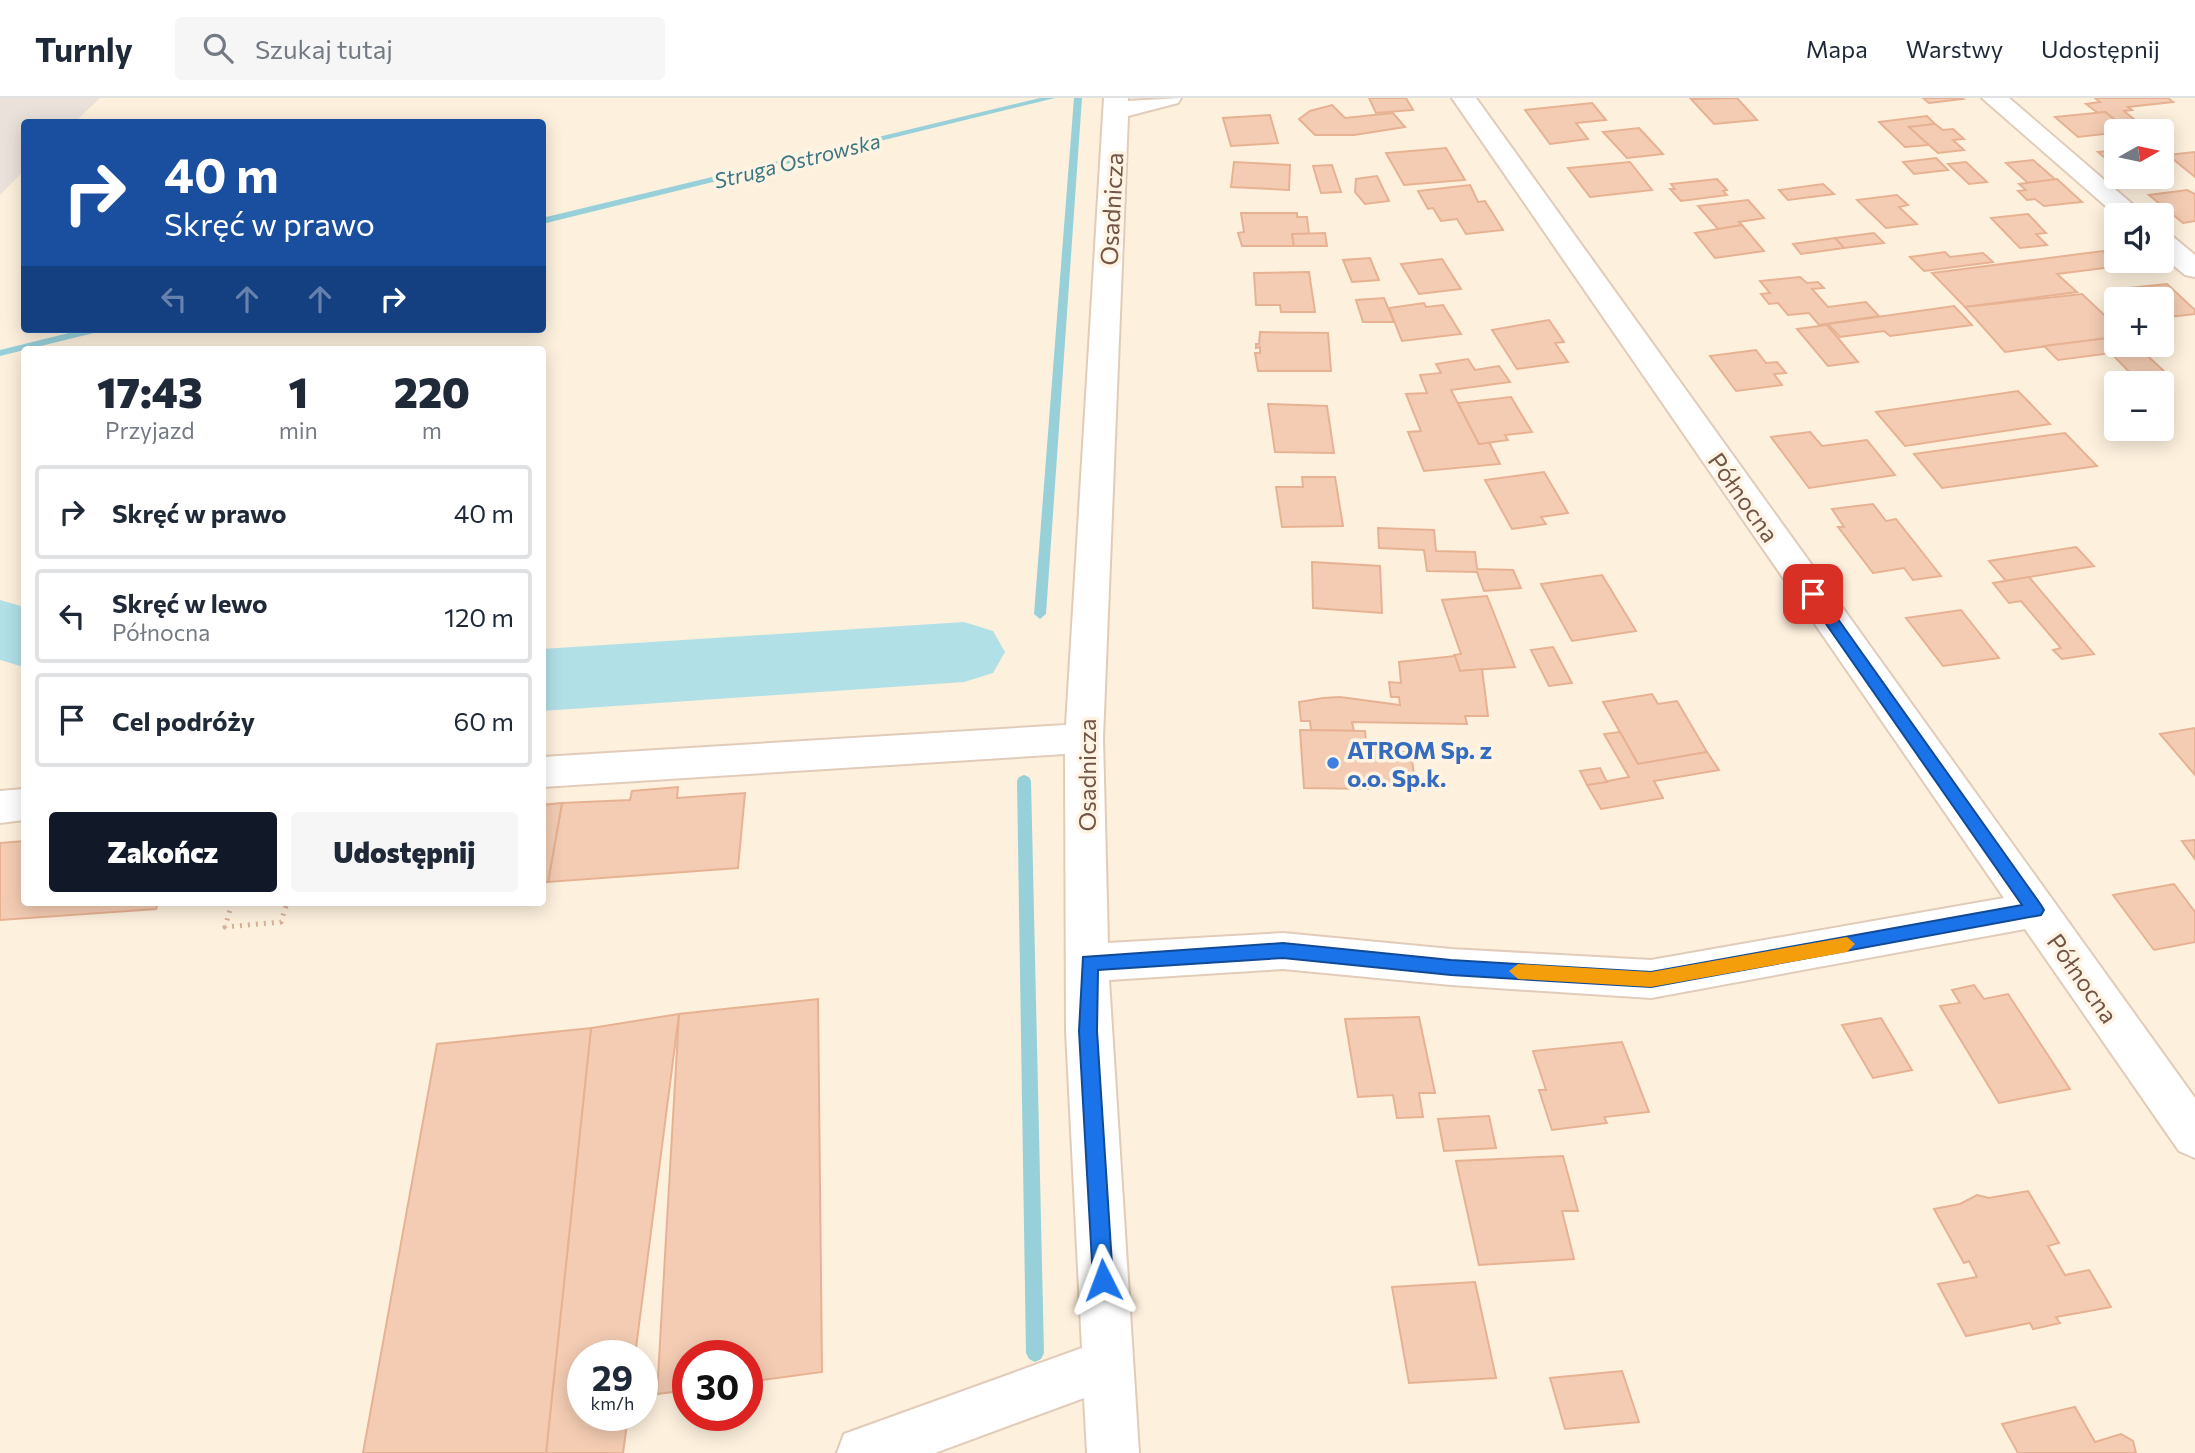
<!DOCTYPE html>
<html lang="pl">
<meta charset="utf-8">
<style>
body{margin:0;font-family:Commissioner,sans-serif;background:#f6f6f7;color:#1f2937;height:100vh;display:flex;flex-direction:column;font-size:26px;white-space:nowrap}
*{box-sizing:border-box;margin:0}
p{font-size:23px;color:#747a83}
.icon{flex:none;width:38px;height:38px;fill:none;stroke:currentColor;stroke-width:2;stroke-linecap:round;stroke-linejoin:round}
.map{position:relative;flex:1;overflow:hidden}
.details{position:absolute;left:21px;top:248px;width:525px;height:560px;display:flex;flex-direction:column;background:#fff;border-radius:7px;box-shadow:0 4px 18px #0003}
.details>*{flex:none}
.guide{position:absolute;left:21px;top:21px;width:525px;height:214px;border-radius:7px;box-shadow:0 4px 18px #0003;background:#1a4fa0;color:#fff;overflow:hidden}
.needle{width:46px;rotate:81deg}
.fabs{position:absolute;left:2104px;top:21px;display:grid;gap:14px}
.fabs a{display:grid;place-items:center;width:70px;height:70px;border-radius:7px;background:#fff;box-shadow:0 4px 18px #0003;font-size:35px}
.speed{position:absolute;left:567px;top:1242px;display:flex;gap:14px;font-size:35px;font-weight:700;text-align:center}
.speed>*{display:grid;place-content:center;width:91px;height:91px;border-radius:50%;background:#fff;box-shadow:0 4px 18px #0003;line-height:1}
.speed small{font-size:18px;font-weight:400}
.speed .limit{border:10px solid #d22;background:#fff;color:#111}
.pin{position:absolute;display:grid;place-items:center;width:60px;height:60px;color:#fff;margin:-30px;border-radius:14px;box-shadow:0 4px 10px #0006}
.me{position:absolute;width:77px;margin:-38px;rotate:357deg;stroke-linejoin:round;filter:drop-shadow(0 0 5px #0008)}
.turn{display:flex;align-items:center;gap:24px;height:147px;padding:0 28px;font-size:32px}
.turn .icon{width:91px;height:91px;stroke-width:2.5}
.turn b{display:block;font-size:49px;line-height:60px}
.lanes{display:flex;align-items:center;height:66px;padding:0 28px;background:#0003;justify-content:center;gap:35px;direction:ltr}
.lanes .off{opacity:.35}
.eta{display:flex;justify-content:space-evenly;align-items:center;height:119px;text-align:center}
.eta b{font-size:42px;font-weight:800;line-height:49px}
.primary-button{display:flex;gap:14px;margin-top:auto;padding:14px 28px}
.primary-button a{flex:1;height:80px;border-radius:7px;background:#111827;color:#fff;font-size:28px;font-weight:800;line-height:80px;text-align:center}
.primary-button a+a{background:#f6f6f7;color:#1f2937}
ul{padding:0;list-style:none}
li{display:flex;align-items:center;gap:21px;height:94px;margin:0 14px 10px;padding:0 14px;border:4px solid #e0e1e3;border-radius:7px}
li div{flex:1}
li b{display:block;font-size:26px}
li em{font-style:normal}
header{display:flex;align-items:center;gap:42px;box-sizing:border-box;height:98px;padding:0 35px;background:#fff;border-bottom:2px solid #e0e1e3}
header strong{font-size:33px}
nav{display:flex;gap:38px;margin-inline-start:auto;font-size:24px}
.search{width:490px;height:63px;background:#f6f6f7;display:flex;align-items:center;gap:18px;box-sizing:border-box;padding:0 24px;border-radius:7px;color:#747a83;font-size:26px}
.map>svg:first-child{display:block}
.industrial{fill:#eae2da}
.lines{fill:none;stroke-linecap:round;stroke-linejoin:round}
.stream{fill:#97d0d9;fill-rule:evenodd}
.river{fill:#b1e0e7;fill-rule:evenodd}
.building{fill:#f4ccb3;stroke:#e7b293;stroke-width:2}
.minor-casing{stroke:#e1ccb9;stroke-width:4}
.path{stroke:#d8b097;stroke-width:5;stroke-dasharray:2 6;stroke-linecap:butt}
.minor{fill:#fff;fill-rule:evenodd}
.route{fill:#1a73e8;stroke:#114b97;stroke-width:2}
.slow{fill:#f59e0b}
.shop-dot{fill:#3f7fe0;stroke:#fff4e4;stroke-width:2.5}
.labels{text-anchor:middle;dominant-baseline:central;stroke-width:7;stroke-linejoin:round;paint-order:stroke}
.far-water-label{font-size:21px;font-style:italic;fill:#3b7782;stroke:#fff4e4}
.street-label{font-size:24px;fill:#735545;stroke:#fff4e4}
.shop-label{font-size:24px;font-weight:bold;fill:#366cbe;stroke:#fff4e4;text-anchor:start}
</style>
<header>
<strong>Turnly</strong>
<div class="search"><svg class="icon" aria-label="search" viewBox="0 0 24 24"><circle cx="10" cy="10" r="6"/><path d="M15 15l6 6"/></svg>Szukaj tutaj</div>
<nav><a>Mapa</a><a>Warstwy</a><a>Udostępnij</a></nav>
</header>
<div class="map">
<svg width="2195" height="1355" viewBox="0 0 2195 1355">
<rect width="100%" height="100%" fill="#fdf0dd"/>
<polygon class="industrial" points="0,0 100,0 75,24 24,24 24,73 0,97"/>
<g class="lines">
<g class="stream">
<polygon points="1040,0 1055,0 542,126 542,120"/>
<polygon points="1074,0 1082,0 1046,516 1040,521 1034,516"/>
<polygon points="85,231 103,231 102,233 0,258 0,252"/>
<polygon points="1024,677 1029,679 1031,683 1044,1255 1041,1261 1035,1264 1029,1261 1026,1255 1017,683 1019,679"/>
</g>
<g class="river">
<polygon points="0,502 24,509 24,569 0,562"/>
<polygon points="964,524 993,533 1005,554 993,575 964,584 542,613 542,551"/>
</g>
</g>
<g class="building">
<polygon points="1369,0 1406,0 1413,12 1376,15"/>
<polygon points="1737,0 1757,22 1714,26 1691,1"/>
<polygon points="1923,0 1961,0 1963,1 1929,5"/>
<polygon points="2095,0 2168,0 2173,4 2128,9 2132,12 2124,13 2146,31 2129,33 2105,14 2098,15 2086,6 2100,4"/>
<polygon points="1592,5 1606,22 1576,25 1588,41 1550,46 1525,12"/>
<polygon points="1332,7 1345,20 1393,15 1405,29 1354,37 1315,37 1299,21 1310,13"/>
<polygon points="2105,14 2129,33 2078,39 2055,19"/>
<polygon points="1270,17 1278,45 1231,48 1223,20"/>
<polygon points="1927,18 1935,26 1909,29 1929,47 1905,49 1879,24"/>
<polygon points="1935,26 1943,32 1953,31 1964,41 1953,42 1964,52 1938,55 1909,29"/>
<polygon points="1639,30 1663,56 1627,60 1603,34"/>
<polygon points="1446,50 1465,82 1404,87 1386,55"/>
<polygon points="2116,52 2116,69 2098,54"/>
<polygon points="2195,54 2195,79 2168,57"/>
<polygon points="1936,60 1948,72 1914,76 1903,64"/>
<polygon points="2033,62 2056,82 2028,85 2006,65"/>
<polygon points="1234,64 1290,67 1289,92 1231,89"/>
<polygon points="1630,64 1652,92 1590,99 1568,70"/>
<polygon points="1966,64 1987,84 1969,86 1948,66"/>
<polygon points="1332,67 1341,94 1321,95 1313,68"/>
<polygon points="1377,78 1389,103 1365,106 1355,94 1356,81"/>
<polygon points="1717,81 1727,92 1723,93 1727,97 1681,103 1670,91 1675,91 1671,86"/>
<polygon points="2057,81 2082,104 2044,108 2035,101 2027,102 2018,93 2026,92 2019,86"/>
<polygon points="1823,86 1834,96 1788,102 1779,92"/>
<polygon points="1470,87 1478,104 1485,103 1503,132 1466,136 1457,121 1441,123 1433,110 1428,111 1418,93"/>
<polygon points="2187,92 2195,96 2195,123 2183,125 2149,97"/>
<polygon points="1897,97 1908,107 1899,109 1917,126 1886,130 1857,102"/>
<polygon points="1748,102 1764,120 1739,124 1742,127 1718,131 1698,108"/>
<polygon points="1241,115 1297,115 1297,119 1307,119 1309,136 1292,136 1294,148 1242,148 1238,135 1244,134"/>
<polygon points="2028,116 2046,135 2036,136 2047,147 2020,150 1991,120"/>
<polygon points="1742,127 1764,153 1715,160 1695,135"/>
<polygon points="1325,135 1327,148 1294,148 1292,136"/>
<polygon points="1874,135 1884,145 1844,150 1835,140"/>
<polygon points="1835,140 1844,150 1801,156 1793,146"/>
<polygon points="2103,153 2120,168 2057,176 2077,194 1965,209 1932,175"/>
<polygon points="1945,154 1950,159 1983,155 1993,164 1924,173 1910,159"/>
<polygon points="1370,160 1379,182 1352,184 1343,162"/>
<polygon points="1442,161 1461,191 1419,196 1401,166"/>
<polygon points="1309,174 1315,214 1281,214 1280,207 1256,207 1254,175"/>
<polygon points="1800,179 1807,185 1818,184 1824,190 1812,191 1828,209 1866,204 1879,218 1819,227 1809,215 1788,217 1778,205 1769,206 1761,196 1770,195 1760,183"/>
<polygon points="2167,186 2195,212 2195,216 2161,220 2161,201 2130,201 2119,191"/>
<polygon points="2082,196 2116,228 2116,239 2005,254 1965,209"/>
<polygon points="1384,200 1394,224 1363,224 1356,202"/>
<polygon points="1424,205 1426,209 1443,207 1461,236 1402,243 1389,210"/>
<polygon points="1954,208 1972,227 1890,238 1884,233 1840,239 1828,226"/>
<polygon points="1549,222 1564,244 1555,245 1568,264 1517,271 1492,232"/>
<polygon points="1827,227 1858,264 1828,268 1797,231"/>
<polygon points="1260,234 1328,235 1331,273 1258,273 1255,255 1260,255 1260,249 1256,250 1256,246 1259,246"/>
<polygon points="2116,239 2116,247 2136,247 2166,275 2134,279 2111,255 2058,262 2044,248"/>
<polygon points="1756,252 1766,265 1777,264 1786,275 1774,276 1782,287 1736,293 1710,258"/>
<polygon points="1468,261 1475,272 1499,268 1510,284 1451,292 1479,346 1489,344 1500,366 1424,373 1408,334 1421,333 1406,296 1427,295 1420,277 1441,275 1436,266"/>
<polygon points="2018,293 2050,326 1905,348 1876,314"/>
<polygon points="1511,299 1532,334 1505,337 1508,342 1479,346 1458,305"/>
<polygon points="1268,306 1327,308 1334,355 1275,354"/>
<polygon points="1810,334 1822,348 1867,342 1895,377 1809,390 1771,339"/>
<polygon points="2065,335 2097,368 1942,390 1914,356"/>
<polygon points="1544,374 1568,415 1541,419 1546,426 1512,431 1485,382"/>
<polygon points="1302,379 1335,379 1343,428 1282,429 1276,389 1303,389"/>
<polygon points="1873,406 1886,423 1896,421 1941,478 1913,482 1904,470 1873,475 1838,429 1844,429 1832,411"/>
<polygon points="1378,430 1434,432 1436,453 1475,454 1477,471 1513,472 1521,490 1484,493 1477,474 1427,473 1424,452 1379,450"/>
<polygon points="2076,449 2094,468 2006,483 1989,463"/>
<polygon points="1312,464 1380,468 1382,515 1313,510"/>
<polygon points="1602,477 1636,533 1572,543 1541,486"/>
<polygon points="2029,479 2094,556 2062,561 2053,552 2061,550 2021,503 2009,505 1993,485"/>
<polygon points="1487,498 1515,569 1460,573 1454,557 1461,556 1442,502"/>
<polygon points="1961,512 1999,560 1943,568 1906,520"/>
<polygon points="1553,549 1572,585 1549,588 1531,552"/>
<polygon points="1455,558 1460,573 1482,571 1488,618 1465,618 1467,626 1352,624 1354,633 1311,632 1310,623 1301,623 1299,604 1323,600 1340,599 1400,607 1399,599 1391,599 1389,584 1401,585 1399,564"/>
<polygon points="1652,596 1658,606 1677,603 1707,654 1638,666 1603,604"/>
<polygon points="2195,630 2195,677 2160,636"/>
<polygon points="1300,632 1365,633 1367,653 1411,654 1416,692 1371,686 1373,691 1304,690"/>
<polygon points="1620,634 1638,666 1707,654 1719,672 1654,683 1663,700 1601,711 1587,687 1629,679 1604,636"/>
<polygon points="1600,670 1607,684 1587,687 1580,673"/>
<polygon points="678,689 677,700 745,695 738,770 548,784 562,705 630,702 632,693"/>
<polygon points="562,705 548,784 542,784 542,707"/>
<polygon points="2195,742 2195,761 2182,743"/>
<polygon points="24,743 24,805 158,805 156,811 0,822 0,745"/>
<polygon points="2174,786 2195,814 2195,844 2154,852 2113,797"/>
<polygon points="1974,887 1984,901 2008,896 2070,991 1999,1005 1940,908 1960,905 1952,892"/>
<polygon points="818,901 822,1274 747,1284 747,1258 688,1258 688,1292 657,1296 679,916"/>
<polygon points="679,916 635,1258 583,1258 583,1318 628,1318 623,1355 546,1355 591,930"/>
<polygon points="1419,919 1435,995 1419,995 1423,1019 1397,1020 1393,997 1358,999 1345,921"/>
<polygon points="1881,920 1912,972 1873,980 1842,927"/>
<polygon points="591,930 546,1355 363,1355 437,946"/>
<polygon points="1622,944 1649,1014 1604,1019 1607,1025 1552,1032 1539,992 1546,992 1533,953"/>
<polygon points="1489,1018 1496,1050 1444,1053 1438,1021"/>
<polygon points="1563,1058 1578,1113 1562,1113 1574,1161 1479,1167 1456,1063"/>
<polygon points="2028,1093 2059,1145 2048,1148 2065,1177 2089,1172 2111,1209 2056,1219 2060,1225 2033,1231 2030,1225 1966,1238 1938,1186 1977,1179 1969,1163 1964,1165 1934,1111 1960,1106 1977,1097 1989,1100"/>
<polygon points="1475,1184 1496,1280 1409,1285 1392,1189"/>
<polygon points="1622,1273 1639,1324 1565,1331 1550,1280"/>
<polygon points="2075,1309 2095,1344 2121,1336 2133,1343 2136,1355 2018,1355 2002,1326"/>
</g>
<g class="lines">
<g class="minor-casing">
<g id="minor">
<polygon points="1104,0 1128,0 1128,3 1181,0 1178,5 1128,18 1103,640 1108,845 1283,835 1451,851 1651,862 2004,800 1452,0 1476,0 2195,1000 2195,1060 2179,1053 2025,831 1651,900 1451,887 1283,871 1109,882 1139,1355 1087,1355 1084,1300 935,1355 837,1355 844,1336 1082,1250 1066,933 1065,656 542,689 542,659 1066,627"/>
<polygon points="1982,0 2009,0 2145,117 2116,117"/>
<polygon points="2161,135 2171,137 2195,157 2195,179 2185,177 2161,157"/>
<polygon points="24,691 24,722 0,725 0,693"/>
</g>
</g>
<polyline class="path" points="232,805 225,829 281,824 287,805"/>
<use href="#minor" class="minor"/>
</g>
<polygon class="route" points="1813,491 1818,493 2041,807 2044,812 2041,817 1651,889 1451,877 1283,860 1098,872 1097,933 1113,1182 1110,1189 1103,1192 1096,1189 1093,1182 1079,933 1083,859 1283,845 1451,862 1651,874 2022,807 1808,500 1806,496"/>
<polygon class="slow" points="1847,839 1855,846 1847,854 1651,889 1518,881 1509,873 1518,866 1651,874"/>
<circle class="shop-dot" cx="1333" cy="665" r="7"/>
<g class="labels">
<g class="far-water-label">
<text transform="translate(797 62) rotate(-14)">Struga Ostrowska</text>
</g>
<g class="street-label">
<text transform="translate(1111 111) rotate(-87)">Osadnicza</text>
<text transform="translate(1744 399) rotate(55)">Północna</text>
<text transform="translate(1086 677) rotate(-90)">Osadnicza</text>
<text transform="translate(2083 880) rotate(55)">Północna</text>
</g>
<g class="shop-label">
<text x="1347" y="651">ATROM Sp. z<tspan x="1347" dy="28">o.o. Sp.k.</tspan></text>
</g>
</g>
</svg>
<div class="fabs">
<a><svg class="needle" viewBox="-14 -14 28 28"><path d="M0-13l5 13h-10z" fill="#e53935"/><path d="M0 13l5-13h-10z" fill="#747a83"/></svg></a>
<a><svg class="icon" aria-label="sound" viewBox="0 0 24 24"><path d="M4 9h4l5-4v14l-5-4H4zM17 9q2 3 0 6"/></svg></a>
<a>+</a>
<a>−</a>
</div>
<div class="speed"><div>29<small>km/h</small></div><div class="limit">30</div></div>
<div class="pin" style="left:1813px;top:496px;background:#d93025"><svg class="icon" aria-label="arrive" viewBox="0 0 24 24"><path d="M6 21V4h12l-3 4 3 4H6"/></svg></div>
<svg class="me" style="left:1103px;top:1182px" viewBox="-20 -20 40 40"><path d="M0-17L14 15 0 8-14 15z" fill="#1a73e8" stroke="#fff" stroke-width="4"/></svg>
<div class="guide">
<div class="turn"><svg class="icon" aria-label="right" viewBox="0 0 24 24"><path d="M7 20v-9h11M14 6l5 5-5 5"/></svg><div><b>40 m</b>Skręć w prawo</div></div>
<div class="lanes"><svg class="icon off" aria-label="left" viewBox="0 0 24 24"><path d="M17 20v-9H6M10 6l-5 5 5 5"/></svg><svg class="icon off" aria-label="ahead" viewBox="0 0 24 24"><path d="M12 20V5M6 11l6-6 6 6"/></svg><svg class="icon off" aria-label="ahead" viewBox="0 0 24 24"><path d="M12 20V5M6 11l6-6 6 6"/></svg><svg class="icon" aria-label="right" viewBox="0 0 24 24"><path d="M7 20v-9h11M14 6l5 5-5 5"/></svg></div>
</div>
<section class="details">
<div class="eta">
<div><b>17:43</b><p>Przyjazd</p></div>
<div><b>1</b><p>min</p></div>
<div><b>220</b><p>m</p></div>
</div>
<ul>
<li><svg class="icon" aria-label="right" viewBox="0 0 24 24"><path d="M7 20v-9h11M14 6l5 5-5 5"/></svg><div><b>Skręć w prawo</b></div><em>40 m</em></li>
<li><svg class="icon" aria-label="left" viewBox="0 0 24 24"><path d="M17 20v-9H6M10 6l-5 5 5 5"/></svg><div><b>Skręć w lewo</b><p>Północna</p></div><em>120 m</em></li>
<li><svg class="icon" aria-label="arrive" viewBox="0 0 24 24"><path d="M6 21V4h12l-3 4 3 4H6"/></svg><div><b>Cel podróży</b></div><em>60 m</em></li>
</ul>
<div class="primary-button"><a>Zakończ</a><a>Udostępnij</a></div>
</section>
</div>
